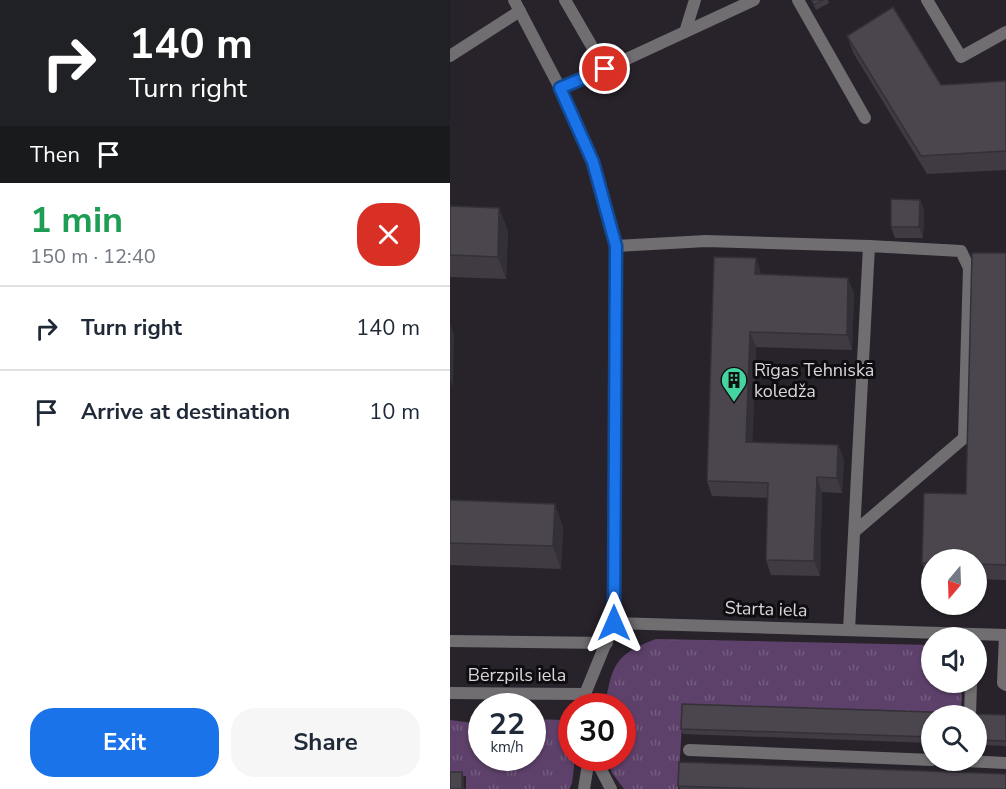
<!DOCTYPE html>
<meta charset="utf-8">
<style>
body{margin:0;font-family:"Nunito Sans",sans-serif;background:#f6f6f7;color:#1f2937;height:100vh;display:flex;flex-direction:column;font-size:22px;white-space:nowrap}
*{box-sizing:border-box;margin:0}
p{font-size:20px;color:#747a83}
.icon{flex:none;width:33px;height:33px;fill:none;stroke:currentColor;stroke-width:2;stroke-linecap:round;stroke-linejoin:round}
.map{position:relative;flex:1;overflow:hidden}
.details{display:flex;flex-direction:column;background:#fff;width:450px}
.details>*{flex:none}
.guide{background:#202124;color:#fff;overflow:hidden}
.needle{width:39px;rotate:199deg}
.fabs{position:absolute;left:471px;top:549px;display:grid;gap:12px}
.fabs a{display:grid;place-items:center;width:66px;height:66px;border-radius:50%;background:#fff;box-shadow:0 2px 4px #0004;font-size:30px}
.speed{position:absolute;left:18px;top:693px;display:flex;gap:12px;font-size:30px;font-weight:700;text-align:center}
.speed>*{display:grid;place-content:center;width:78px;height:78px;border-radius:50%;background:#fff;box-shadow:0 2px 4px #0004;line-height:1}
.speed small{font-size:15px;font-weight:400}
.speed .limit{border:9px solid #d22;background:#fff;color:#111}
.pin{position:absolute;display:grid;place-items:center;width:51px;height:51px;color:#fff;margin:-26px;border:3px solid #fff;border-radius:50%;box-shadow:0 2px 6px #0007}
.me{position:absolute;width:66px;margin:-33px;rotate:0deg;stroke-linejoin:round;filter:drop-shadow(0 0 4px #0008)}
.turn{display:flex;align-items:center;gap:21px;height:126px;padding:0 30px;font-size:27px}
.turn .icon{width:78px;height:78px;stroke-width:2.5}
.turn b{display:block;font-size:42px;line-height:51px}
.then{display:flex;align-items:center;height:57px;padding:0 30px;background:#0003;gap:12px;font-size:22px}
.round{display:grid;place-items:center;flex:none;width:63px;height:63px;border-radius:24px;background:#f6f6f7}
.head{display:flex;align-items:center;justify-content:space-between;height:102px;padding:0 30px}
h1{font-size:36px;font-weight:700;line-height:45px;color:#1e9e55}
.action{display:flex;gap:12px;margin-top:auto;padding:12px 30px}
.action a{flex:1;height:69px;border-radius:24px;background:#1a73e8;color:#fff;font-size:24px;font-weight:700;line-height:69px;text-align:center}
.action a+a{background:#f6f6f7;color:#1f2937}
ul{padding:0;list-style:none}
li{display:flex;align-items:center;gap:18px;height:84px;padding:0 30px;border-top:2px solid #e0e1e3}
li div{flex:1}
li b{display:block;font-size:22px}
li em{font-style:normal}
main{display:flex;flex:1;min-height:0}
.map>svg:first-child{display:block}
.grass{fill:url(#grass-tufts)}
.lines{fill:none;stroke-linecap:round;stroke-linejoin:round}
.lane{stroke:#716e72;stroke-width:12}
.street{stroke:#716e72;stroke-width:12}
.wall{fill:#403b43}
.shaded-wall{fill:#343037}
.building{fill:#4b454e;stroke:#343037;stroke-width:1.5}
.route-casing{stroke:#114b97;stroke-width:15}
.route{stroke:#1a73e8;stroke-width:10}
.labels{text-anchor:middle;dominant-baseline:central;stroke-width:6;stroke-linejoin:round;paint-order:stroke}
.poi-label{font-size:18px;fill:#dad7dc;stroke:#100d11;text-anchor:start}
.street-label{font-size:18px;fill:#dad7dc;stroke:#100d11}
</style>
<main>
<section class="details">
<div class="guide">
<div class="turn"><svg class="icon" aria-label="right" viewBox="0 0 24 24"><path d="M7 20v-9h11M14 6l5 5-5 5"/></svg><div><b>140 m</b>Turn right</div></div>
<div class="then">Then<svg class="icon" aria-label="arrive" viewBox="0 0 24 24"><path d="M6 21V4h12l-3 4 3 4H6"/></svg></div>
</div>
<div class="head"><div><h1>1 min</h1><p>150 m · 12:40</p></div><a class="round" style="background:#d93025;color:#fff"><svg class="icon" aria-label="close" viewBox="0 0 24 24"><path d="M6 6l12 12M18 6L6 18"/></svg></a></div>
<ul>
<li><svg class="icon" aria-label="right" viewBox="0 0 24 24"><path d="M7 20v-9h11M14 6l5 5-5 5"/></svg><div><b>Turn right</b></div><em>140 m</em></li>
<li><svg class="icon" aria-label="arrive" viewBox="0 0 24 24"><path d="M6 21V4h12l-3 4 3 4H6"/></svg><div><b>Arrive at destination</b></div><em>10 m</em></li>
</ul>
<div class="action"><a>Exit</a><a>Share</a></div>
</section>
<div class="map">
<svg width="556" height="789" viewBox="0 0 556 789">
<defs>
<pattern id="grass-tufts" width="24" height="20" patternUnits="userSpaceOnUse" patternTransform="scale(1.5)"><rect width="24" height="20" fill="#5d416a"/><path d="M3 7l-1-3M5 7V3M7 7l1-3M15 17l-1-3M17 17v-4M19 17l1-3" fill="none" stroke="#745c7f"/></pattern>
</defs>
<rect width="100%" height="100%" fill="#28232b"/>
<g class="grass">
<path d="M 206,639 L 481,645 L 482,682 L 512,683 L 511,715 L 233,708 L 228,789 L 174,789 L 162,773 L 158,758 L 172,758 L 172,706 L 155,706 C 162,665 165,654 206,639 Z"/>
<polygon points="83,719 113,720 121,728 122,758 125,758 122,783 119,789 16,789 16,776 0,776 0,720 31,724 32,758 82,758"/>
</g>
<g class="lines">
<g class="lane">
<polyline points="115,0 155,69"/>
<polyline points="348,0 415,118"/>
<polyline points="477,0 511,57 556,32"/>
<polyline points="235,32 245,0"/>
<polyline points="0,56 70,11"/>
<polyline points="110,88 155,69 304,0"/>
<polyline points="166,246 256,241 419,246"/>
<polyline points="399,630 419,246 511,251 519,268 514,438 404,532"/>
<polyline points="555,635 553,683 556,685"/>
<polyline points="0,641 157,643"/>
<polyline points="520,716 521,682"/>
<polyline points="239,750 482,760"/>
<polyline points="145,758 161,789"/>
<polyline points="494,760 556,763"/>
</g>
<g class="street">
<polyline points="64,0 110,88 143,162 166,246 164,623 135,694 136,706"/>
<polyline points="164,623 556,635"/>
<polyline points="0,693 135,694"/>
<polyline points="134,789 139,758"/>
</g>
</g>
<g class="wall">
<polygon points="361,0 378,0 379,3 366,10"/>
<polygon points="397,36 491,85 556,81 556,170 477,174 404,54"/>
<polygon points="470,200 474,211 473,238 445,238 441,227"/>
<polygon points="0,206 58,230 56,279 0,277"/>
<polygon points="556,253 556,580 526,579 526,560 482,560 482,578 478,578 472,563 516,494"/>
<polygon points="306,258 311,275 404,293 402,350 306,347 302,442 388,445 394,460 392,493 372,492 370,576 321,575 316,560 318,498 262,496 257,481"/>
<polygon points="0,500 113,527 111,569 0,565"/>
<polygon points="510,713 511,716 482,716 482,743 233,734 231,729"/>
<polygon points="556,715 556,746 529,745 526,740"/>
<polygon points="228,786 556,789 230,789"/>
</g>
<g class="shaded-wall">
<polygon points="470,200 474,211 473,238 469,227"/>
<polygon points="49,208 58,230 56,279 48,257"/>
<polygon points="306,258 311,273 311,289 305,274"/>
<polygon points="398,278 404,293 402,350 397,335"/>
<polygon points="0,323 4,335 3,387 0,380"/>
<polygon points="300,332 306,347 302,457 296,442"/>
<polygon points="388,445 394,460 392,493 387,478"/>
<polygon points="367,477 372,492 370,576 364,561"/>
<polygon points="105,504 113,527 111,569 103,546"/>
<polygon points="12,772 14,778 14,789 12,789"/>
</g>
<g class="building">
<polygon points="362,0 373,0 364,5"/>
<polygon points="443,7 491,85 556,81 556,151 471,156 397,36"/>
<polygon points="441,199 470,200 469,227 441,227"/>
<polygon points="0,206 49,208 48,257 0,255"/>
<polygon points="522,253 556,253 556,565 526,564 526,560 482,560 482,563 472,563 474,493 516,494"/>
<polygon points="264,257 306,258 305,274 398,278 397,335 300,332 296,442 388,445 387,478 367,477 364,561 316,560 318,483 257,481"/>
<polygon points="0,500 105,504 103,546 0,543"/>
<polygon points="232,704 510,713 510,716 482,716 482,737 231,729"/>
<polygon points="528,714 556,715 556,741 526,740"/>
<polygon points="229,762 556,774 556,789 312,789 228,786"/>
<rect x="0" y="772" width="12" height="17"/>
</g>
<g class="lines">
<g class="route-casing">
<polyline id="route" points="155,69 110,88 143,162 166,246 164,623"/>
</g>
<use href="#route" class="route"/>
</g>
<defs>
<g id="building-pin" transform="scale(1.35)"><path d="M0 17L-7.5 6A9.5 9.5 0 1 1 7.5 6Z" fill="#43d4a0" stroke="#100d11"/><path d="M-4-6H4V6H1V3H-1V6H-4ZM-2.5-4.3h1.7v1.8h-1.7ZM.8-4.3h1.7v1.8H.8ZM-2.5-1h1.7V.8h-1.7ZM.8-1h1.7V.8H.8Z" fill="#111"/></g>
</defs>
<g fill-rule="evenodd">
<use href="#building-pin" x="284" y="380"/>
</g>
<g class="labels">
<g class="poi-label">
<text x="304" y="370">Rīgas Tehniskā<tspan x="304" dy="21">koledža</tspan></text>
</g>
<g class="street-label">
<text transform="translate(316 609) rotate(2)">Starta iela</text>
<text x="67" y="675">Bērzpils iela</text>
</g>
</g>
</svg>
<div class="fabs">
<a><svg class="needle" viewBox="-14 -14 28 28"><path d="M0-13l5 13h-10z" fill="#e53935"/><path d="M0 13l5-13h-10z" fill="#747a83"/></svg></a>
<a><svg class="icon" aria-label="sound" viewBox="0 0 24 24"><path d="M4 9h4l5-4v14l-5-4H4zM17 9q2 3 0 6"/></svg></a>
<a><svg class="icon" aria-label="search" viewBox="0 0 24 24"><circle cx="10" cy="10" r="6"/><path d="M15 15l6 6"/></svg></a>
</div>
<div class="speed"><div>22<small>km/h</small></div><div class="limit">30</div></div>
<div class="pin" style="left:155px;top:69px;background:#d93025"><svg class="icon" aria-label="arrive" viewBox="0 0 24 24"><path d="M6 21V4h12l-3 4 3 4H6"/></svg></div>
<svg class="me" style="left:164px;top:623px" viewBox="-20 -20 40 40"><path d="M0-17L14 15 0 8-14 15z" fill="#1a73e8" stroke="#fff" stroke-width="4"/></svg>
</div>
</main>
